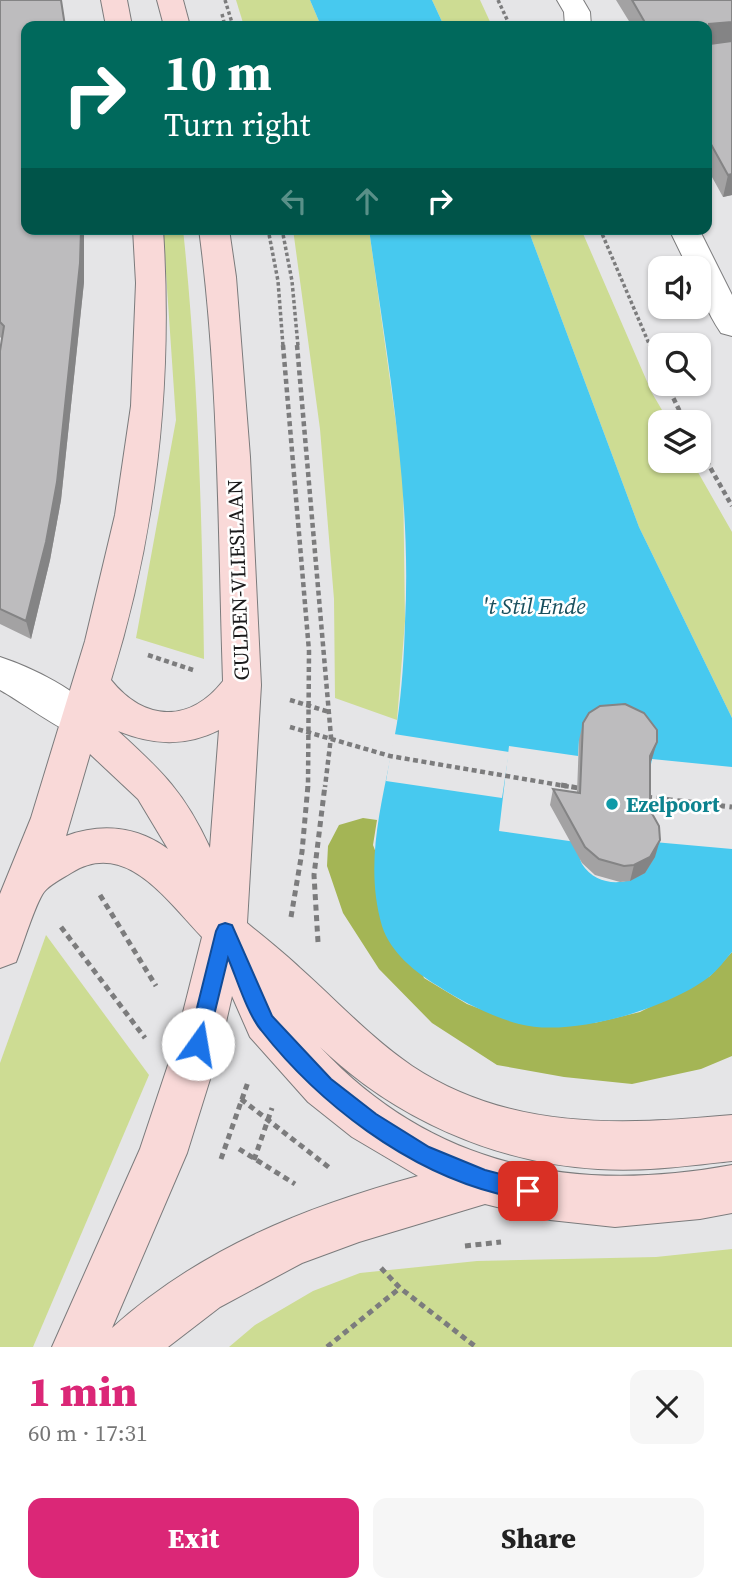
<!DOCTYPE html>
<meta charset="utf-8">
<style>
body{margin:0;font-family:"Source Serif 4",serif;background:#f6f6f6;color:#222;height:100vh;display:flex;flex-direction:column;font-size:26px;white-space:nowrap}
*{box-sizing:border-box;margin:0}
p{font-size:23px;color:#767676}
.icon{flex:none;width:38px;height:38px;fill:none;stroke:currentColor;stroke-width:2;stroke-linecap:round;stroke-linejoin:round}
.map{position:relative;height:1347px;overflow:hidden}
.details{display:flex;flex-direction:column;background:#fff;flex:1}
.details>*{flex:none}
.hud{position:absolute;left:21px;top:21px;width:691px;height:214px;border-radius:14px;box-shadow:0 2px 5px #0004;background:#00695c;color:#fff;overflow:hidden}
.controls{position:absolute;left:648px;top:256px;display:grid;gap:14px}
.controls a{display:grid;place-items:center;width:63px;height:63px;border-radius:14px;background:#fff;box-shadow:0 2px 5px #0004;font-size:35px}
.pin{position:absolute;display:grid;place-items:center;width:60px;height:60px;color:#fff;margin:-30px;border-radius:14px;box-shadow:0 4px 10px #0006}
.me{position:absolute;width:77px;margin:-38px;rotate:13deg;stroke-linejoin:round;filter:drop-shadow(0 0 5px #0008)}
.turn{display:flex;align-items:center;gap:24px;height:147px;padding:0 28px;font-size:32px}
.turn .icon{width:91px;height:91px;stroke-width:2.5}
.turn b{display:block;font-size:49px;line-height:60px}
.lanes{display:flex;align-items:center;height:66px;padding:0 28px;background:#0003;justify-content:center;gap:35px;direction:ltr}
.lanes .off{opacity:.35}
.round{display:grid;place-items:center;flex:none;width:74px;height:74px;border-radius:14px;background:#f6f6f6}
.headline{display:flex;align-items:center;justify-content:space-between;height:119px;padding:0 28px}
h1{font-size:42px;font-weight:800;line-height:52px;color:#db2777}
.primary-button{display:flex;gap:14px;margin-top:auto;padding:14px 28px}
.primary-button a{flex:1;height:80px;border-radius:14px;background:#db2777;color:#fff;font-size:28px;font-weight:800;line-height:80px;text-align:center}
.primary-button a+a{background:#f6f6f6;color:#222}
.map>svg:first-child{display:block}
.green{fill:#cddc93}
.forest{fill:#a4b555}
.water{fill:#47c9ef;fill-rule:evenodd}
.pier{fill:#e5e5e7}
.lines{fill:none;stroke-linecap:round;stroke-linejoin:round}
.street-casing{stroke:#7b7b7c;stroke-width:2}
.secondary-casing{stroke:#7b7b7c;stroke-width:2}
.path-far2{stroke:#7c7c7d;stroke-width:3.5;stroke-dasharray:3.5 2.5;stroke-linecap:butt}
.path-far1{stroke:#7c7c7d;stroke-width:4.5;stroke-dasharray:5 3.5;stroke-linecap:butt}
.path{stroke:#7c7c7d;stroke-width:5;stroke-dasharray:6 4.5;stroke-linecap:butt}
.street{fill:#fff;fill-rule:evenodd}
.secondary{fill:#f9d9d8;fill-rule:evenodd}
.wall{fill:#a3a2a3}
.shaded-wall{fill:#848485}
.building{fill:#bdbcbe;stroke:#848485;stroke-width:2}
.route{fill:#1a73e8;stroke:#114b97;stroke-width:2}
.culture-dot{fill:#0f9aa8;stroke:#fff;stroke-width:2.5}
.labels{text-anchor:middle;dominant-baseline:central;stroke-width:5;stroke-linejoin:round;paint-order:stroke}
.street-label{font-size:21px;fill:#1a1a1b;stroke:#fff}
.culture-label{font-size:21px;font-weight:bold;fill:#0d838f;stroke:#fff;text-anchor:start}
.water-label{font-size:23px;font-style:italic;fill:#174e5d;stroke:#fff}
</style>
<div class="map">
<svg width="732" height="1347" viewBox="0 0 732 1347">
<rect width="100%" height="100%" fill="#e5e5e7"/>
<g class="green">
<polygon points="236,0 310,0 321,26 244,26"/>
<polygon points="432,0 480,0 492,26 444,26"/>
<path d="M 163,229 L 183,229 C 198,372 202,515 204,659 L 136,638 L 176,420 Z"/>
<polygon points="293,229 369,229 403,474 405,621 397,720 335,698 334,599 320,429"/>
<polygon points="528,229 581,229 652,393 669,422 660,422 660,460 691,460 732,532 732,718 639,527"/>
<polygon points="46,935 149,1075 33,1347 0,1347 0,1063"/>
<polygon points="732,1249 732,1347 229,1347 255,1325 313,1291 360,1273 477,1261 656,1257"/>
</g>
<polygon class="forest" points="363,818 377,820 373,845 424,978 467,1004 521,1024 594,1023 640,1012 710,976 732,952 732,1056 701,1069 632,1084 564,1077 497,1065 432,1023 379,969 343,913 327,866 328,846 339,825"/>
<g class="water">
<polygon points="310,0 432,0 444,26 321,26"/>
<path d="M 369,229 L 528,229 L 639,527 L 732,718 L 732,952 C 725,960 718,970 709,977 C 667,1009 571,1038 519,1024 C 490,1016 463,1002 438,986 C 416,973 390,952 382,926 C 362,857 386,791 397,723 C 402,690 404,656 405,623 C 412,490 387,360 369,229 ZM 579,740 L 653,752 L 649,767 L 656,849 C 649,887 600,893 582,864 C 579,858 578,848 576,842 L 499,831 L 509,746 L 578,756 Z"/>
</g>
<g class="pier">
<polygon points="394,734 509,752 502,798 386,781"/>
<polygon points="652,759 732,767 732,849 654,842 645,796"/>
</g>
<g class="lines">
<g class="street-casing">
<g id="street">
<polygon points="557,0 583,0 590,12 591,26 565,26 564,12"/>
<path d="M 669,229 L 699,229 L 732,295 L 732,336 L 721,333 C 707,312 698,292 698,268 L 688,268 Z"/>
<path d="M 0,657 C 28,666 85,692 99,719 L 93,730 C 88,732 82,735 77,734 C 63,733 17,699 0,690 Z"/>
</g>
</g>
<g class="secondary-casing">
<g id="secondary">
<polygon points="101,0 127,0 132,26 106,26"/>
<polygon points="157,0 183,0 190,26 164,26"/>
<path d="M 133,229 L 163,229 C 173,383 157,532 111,680 C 144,721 189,724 223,681 C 218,531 219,378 199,229 L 229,229 L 236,277 L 250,457 L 261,685 L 247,923 C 265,938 283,952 300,968 C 337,1001 371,1038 412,1066 C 510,1131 622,1125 732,1115 L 732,1161 C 688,1166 643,1172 598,1169 C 494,1163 394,1118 320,1047 C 433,1168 574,1194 732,1165 L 732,1213 L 700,1219 L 615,1227 L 550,1220 L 485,1204 L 359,1242 L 302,1263 L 220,1307 L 168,1347 L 52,1347 L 140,1149 L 175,1044 L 202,937 C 167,901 126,838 71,873 C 63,878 49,885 44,892 C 35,904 23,945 16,962 L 0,968 L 0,894 L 31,818 L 85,641 L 115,515 L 131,406 L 136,283 ZM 219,730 L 210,848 C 185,793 162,771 118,731 C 153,745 185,747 219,730 ZM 90,754 L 138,799 L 168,849 C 137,826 101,823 66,836 ZM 232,996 L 250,1037 L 308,1102 L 352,1137 L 418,1176 C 305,1207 201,1248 112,1328 L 187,1153 L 221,1044 Z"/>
</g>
</g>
<g class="path-far2">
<polyline points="225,0 233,26"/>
<polyline points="498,0 510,26"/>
<polyline points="222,14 225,26"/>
<polyline points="268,229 278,281 283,346"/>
<polyline points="282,229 292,281 298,346"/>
<polyline points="600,229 650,346"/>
</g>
<g class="path-far1">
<polyline points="283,345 309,651 308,787"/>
<polyline points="297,345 331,737 325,787"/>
<polyline points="650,345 660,369"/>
<polyline points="666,383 685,422"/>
<polyline points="698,446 732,506"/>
<polyline points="148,655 193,670"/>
<polyline points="290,700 329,712"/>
<polyline points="290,727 390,756 571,787"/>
</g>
<g class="path">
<polyline points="561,785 578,788"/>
<polyline points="646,797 732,807"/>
<polyline points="100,895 156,986"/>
<polyline points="291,917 302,852 308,785"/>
<polyline points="61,927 145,1038"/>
<polyline points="318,942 314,875 325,785"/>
<polyline points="241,1099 331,1169"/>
<polyline points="239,1149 295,1184"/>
<polyline points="221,1159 248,1082"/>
<polyline points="254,1160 272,1108"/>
<polyline points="465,1246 501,1242"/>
<polyline points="381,1268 400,1288 476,1347"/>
<polyline points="327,1347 400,1288"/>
</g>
<use href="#street" class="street"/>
<use href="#secondary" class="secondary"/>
</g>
<g class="wall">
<polygon points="0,0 26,229 84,229 84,282 61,500 50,560 31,639 0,624 0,351 2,339 0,337"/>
<polygon points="616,0 732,0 732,195 723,197 707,168 707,26 632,26"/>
<polygon points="583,723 657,742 650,764 650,810 655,857 645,873 630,881 620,882 595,875 582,863 550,805 553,789 577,792 579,740"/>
</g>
<g class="shaded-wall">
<polygon points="732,22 732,43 707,46 709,24"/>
<polygon points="732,174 732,195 723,197 728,175"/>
<polygon points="81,229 84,229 84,282 61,500 50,560 31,639 26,621"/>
<polygon points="657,742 652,759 646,773 650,756"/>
<polygon points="660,840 655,857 645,873 630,881 634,865"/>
</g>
<g class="building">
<polygon points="0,0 61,0 65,26 26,26 26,229 81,229 80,263 57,482 46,542 26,621 0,609 0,351 4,326 0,322"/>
<polygon points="632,0 732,0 732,22 709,24 709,44 732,41 732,174 728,175 707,137 707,26 647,26"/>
<polygon points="625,704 644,713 657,730 657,742 650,756 650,810 659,826 660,840 650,857 634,865 624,866 599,859 585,847 553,789 580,793 583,723 589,713 600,706"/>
</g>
<path class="route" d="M 225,923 L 232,925 L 272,1016 L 331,1079 L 376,1114 L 429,1147 L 485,1170 L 535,1183 L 538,1191 L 535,1198 C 524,1202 511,1196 499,1194 C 407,1171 319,1104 261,1030 C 247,1013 237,979 228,958 L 207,1044 L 205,1051 L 198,1053 L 191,1051 L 188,1044 L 216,931 L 219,925 Z"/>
<circle class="culture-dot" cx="612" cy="804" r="7"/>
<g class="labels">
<g class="street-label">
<text transform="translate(238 580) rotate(-92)">GULDEN-VLIESLAAN</text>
</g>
<g class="culture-label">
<text x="626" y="804">Ezelpoort</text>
</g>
<g class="water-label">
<text x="534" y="606">'t Stil Ende</text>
</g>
</g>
</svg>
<div class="controls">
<a><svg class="icon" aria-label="sound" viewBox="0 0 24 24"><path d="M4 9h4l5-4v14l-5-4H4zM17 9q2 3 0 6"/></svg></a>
<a><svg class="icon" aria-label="search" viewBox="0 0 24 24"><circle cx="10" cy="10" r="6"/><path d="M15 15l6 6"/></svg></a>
<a><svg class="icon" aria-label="layers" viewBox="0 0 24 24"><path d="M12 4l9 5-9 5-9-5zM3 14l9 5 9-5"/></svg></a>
</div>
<div class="pin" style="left:528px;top:1191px;background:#d93025"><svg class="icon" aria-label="arrive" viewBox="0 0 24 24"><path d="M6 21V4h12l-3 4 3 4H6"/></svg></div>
<svg class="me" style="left:198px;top:1044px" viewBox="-20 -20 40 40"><circle r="19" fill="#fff"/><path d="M0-13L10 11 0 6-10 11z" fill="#1a73e8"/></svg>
<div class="hud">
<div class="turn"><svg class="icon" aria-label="right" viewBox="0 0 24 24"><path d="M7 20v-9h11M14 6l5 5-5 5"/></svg><div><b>10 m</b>Turn right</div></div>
<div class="lanes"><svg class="icon off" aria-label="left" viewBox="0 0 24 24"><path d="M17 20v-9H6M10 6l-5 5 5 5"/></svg><svg class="icon off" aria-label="ahead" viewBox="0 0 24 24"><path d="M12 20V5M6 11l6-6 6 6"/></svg><svg class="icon" aria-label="right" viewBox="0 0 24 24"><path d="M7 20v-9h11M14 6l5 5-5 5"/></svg></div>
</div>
</div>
<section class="details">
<div class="headline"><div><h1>1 min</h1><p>60 m · 17:31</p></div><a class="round"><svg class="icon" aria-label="close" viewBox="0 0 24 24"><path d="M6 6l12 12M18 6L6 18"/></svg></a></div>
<div class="primary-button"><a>Exit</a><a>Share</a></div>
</section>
